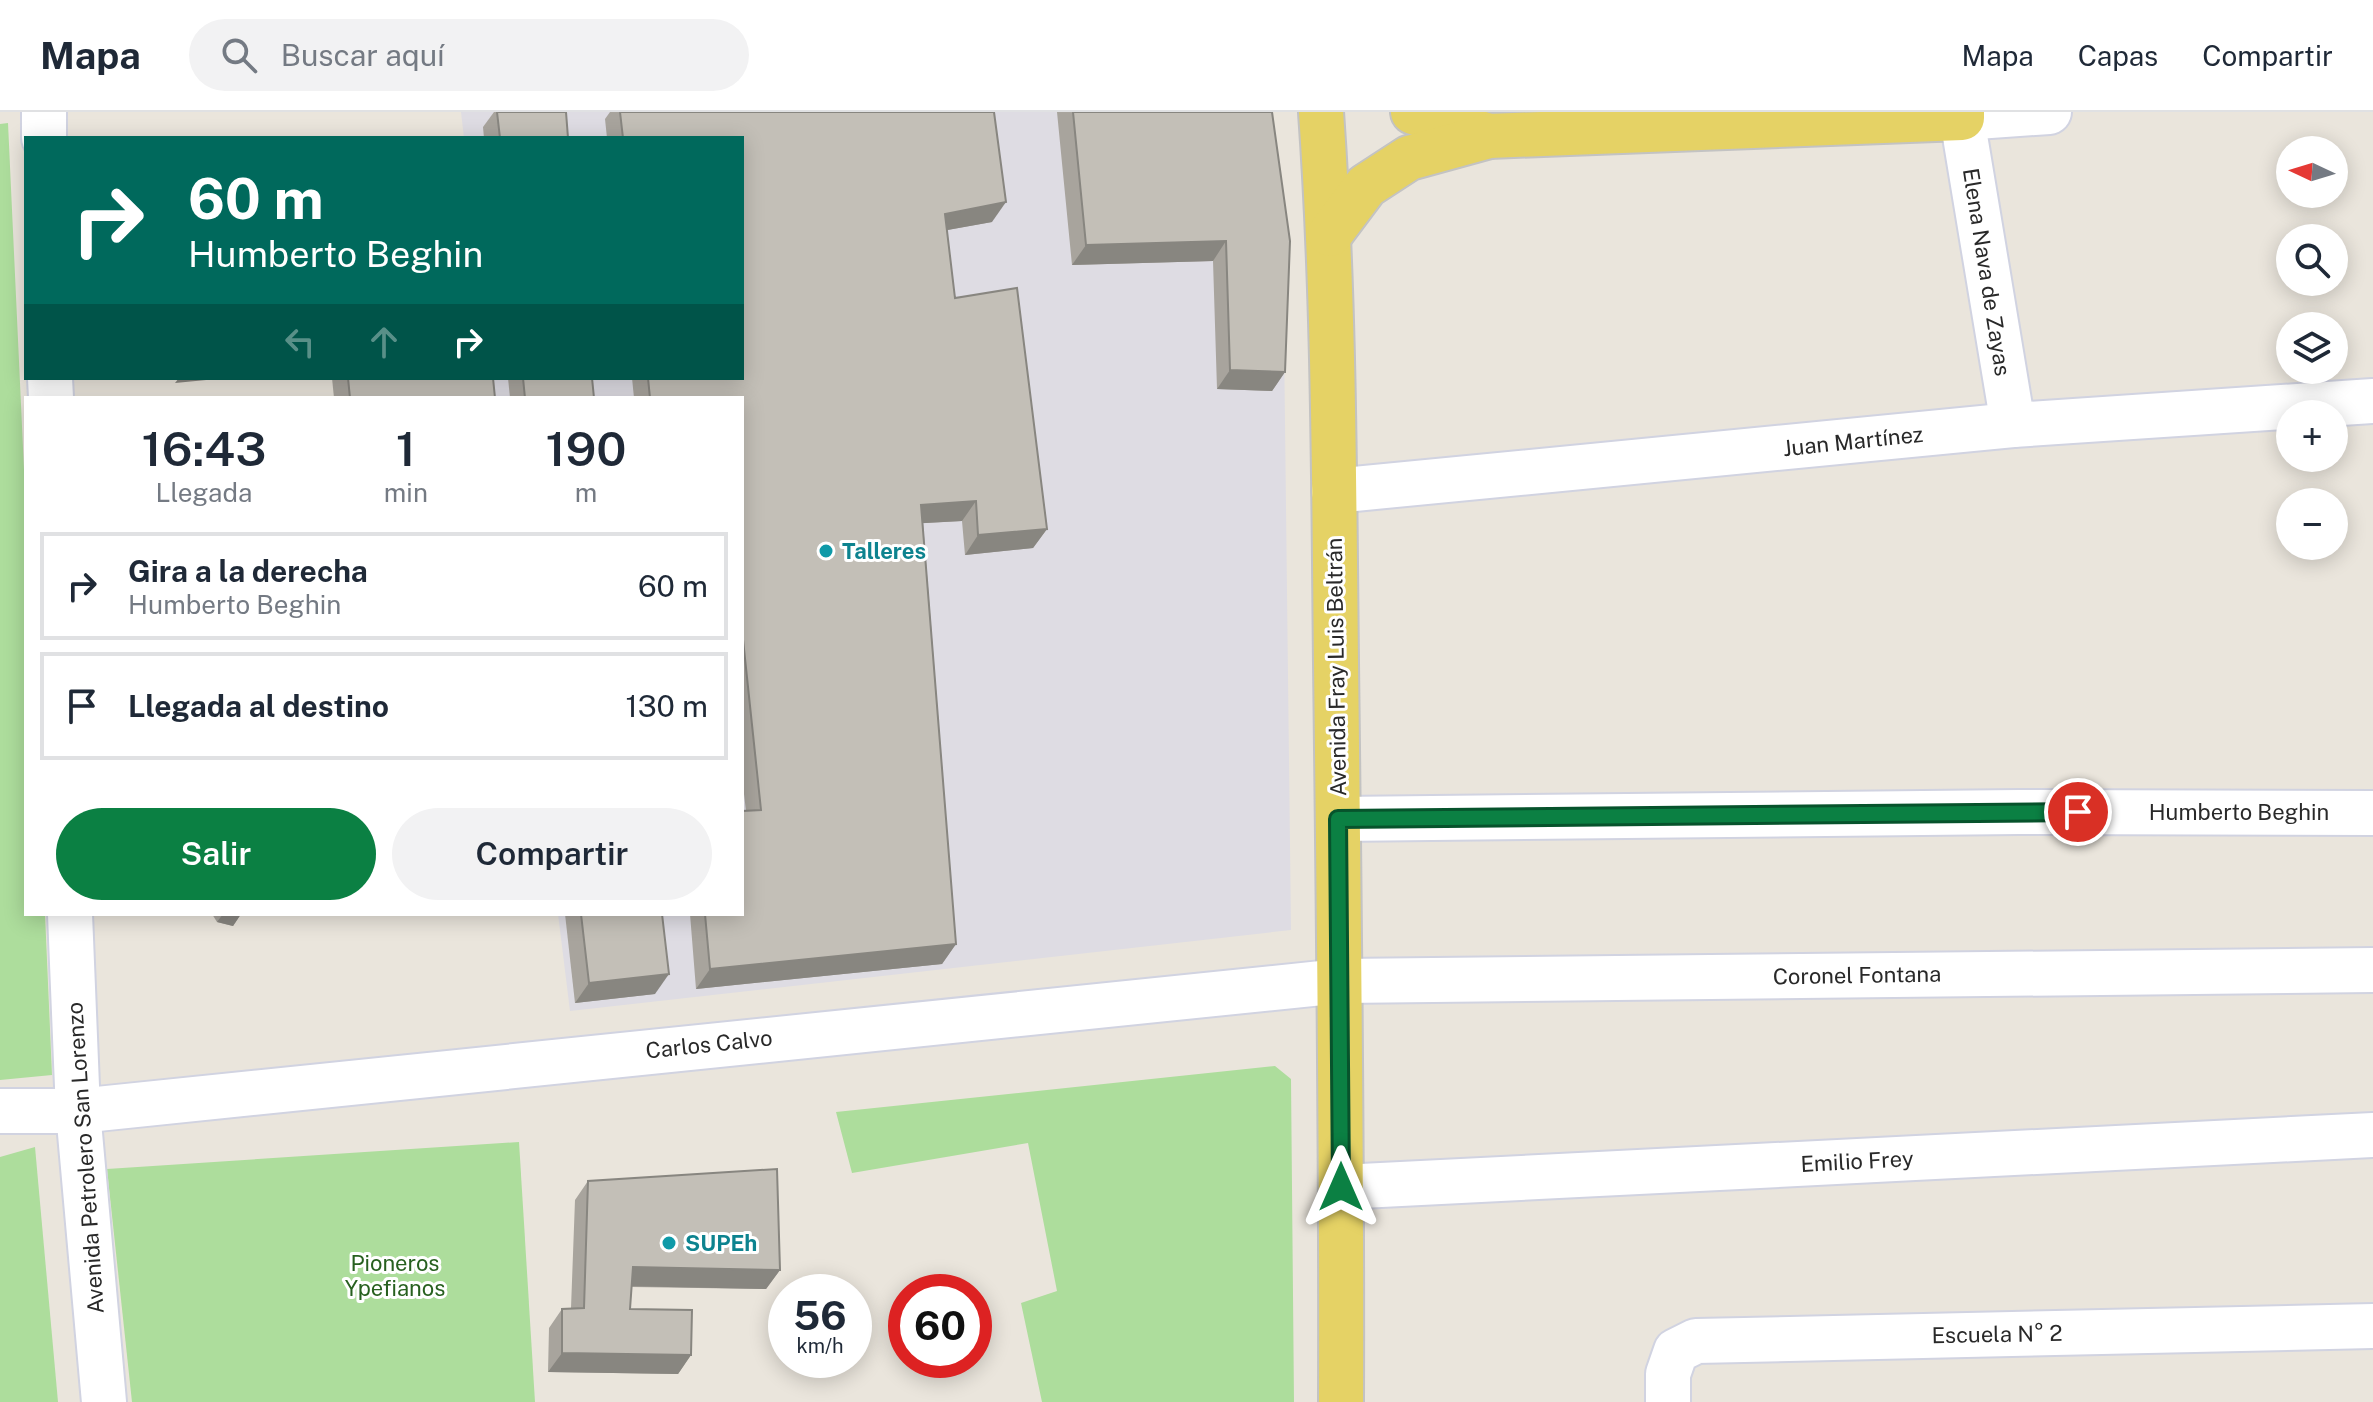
<!DOCTYPE html>
<html lang="es">
<meta charset="utf-8">
<style>
body{margin:0;font-family:"Public Sans",sans-serif;background:#f2f2f3;color:#1f2937;height:100vh;display:flex;flex-direction:column;font-size:30px;white-space:nowrap}
*{box-sizing:border-box;margin:0}
p{font-size:26px;color:#747a83}
.icon{flex:none;width:44px;height:44px;fill:none;stroke:currentColor;stroke-width:2;stroke-linecap:round;stroke-linejoin:round}
.map{position:relative;flex:1;overflow:hidden}
.side{position:absolute;left:24px;top:284px;width:720px;height:520px;display:flex;flex-direction:column;background:#fff;border-radius:0px;box-shadow:0 4px 20px #0003}
.side>*{flex:none}
.banner{position:absolute;left:24px;top:24px;width:720px;height:244px;border-radius:0px;box-shadow:0 4px 20px #0003;background:#00695c;color:#fff;overflow:hidden}
.needle{width:52px;rotate:274deg}
.fabs{position:absolute;left:2276px;top:24px;display:grid;gap:16px}
.fabs a{display:grid;place-items:center;width:72px;height:72px;border-radius:50%;background:#fff;box-shadow:0 4px 20px #0003;font-size:40px}
.speed{position:absolute;left:768px;top:1162px;display:flex;gap:16px;font-size:40px;font-weight:700;text-align:center}
.speed>*{display:grid;place-content:center;width:104px;height:104px;border-radius:50%;background:#fff;box-shadow:0 4px 20px #0003;line-height:1}
.speed small{font-size:20px;font-weight:400}
.speed .limit{border:12px solid #d22;background:#fff;color:#111}
.pin{position:absolute;display:grid;place-items:center;width:68px;height:68px;color:#fff;margin:-34px;border:4px solid #fff;border-radius:50%;box-shadow:0 2px 8px #0007}
.me{position:absolute;width:88px;margin:-44px;rotate:0deg;stroke-linejoin:round;filter:drop-shadow(0 0 6px #0008)}
.turn{display:flex;align-items:center;gap:28px;height:168px;padding:0 32px;font-size:36px}
.turn .icon{width:104px;height:104px;stroke-width:2.5}
.turn b{display:block;font-size:56px;line-height:68px}
.lanes{display:flex;align-items:center;height:76px;padding:0 32px;background:#0003;justify-content:center;gap:40px;direction:ltr}
.lanes .off{opacity:.35}
.eta{display:flex;justify-content:space-evenly;align-items:center;height:136px;text-align:center}
.eta b{font-size:48px;font-weight:600;line-height:56px}
.button{display:flex;gap:16px;margin-top:auto;padding:16px 32px}
.button a{flex:1;height:92px;border-radius:48px;background:#0b8043;color:#fff;font-size:32px;font-weight:600;line-height:92px;text-align:center}
.button a+a{background:#f2f2f3;color:#1f2937}
ul{padding:0;list-style:none}
li{display:flex;align-items:center;gap:24px;height:108px;margin:0 16px 12px;padding:0 16px;border:4px solid #e0e1e3;border-radius:0px}
li div{flex:1}
li b{display:block;font-size:30px}
li em{font-style:normal}
header{display:flex;align-items:center;gap:48px;box-sizing:border-box;height:112px;padding:0 40px;background:#fff;border-bottom:2px solid #e0e1e3}
header strong{font-size:38px}
nav{display:flex;gap:44px;margin-inline-start:auto;font-size:28px}
.search{width:560px;height:72px;background:#f2f2f3;display:flex;align-items:center;gap:20px;box-sizing:border-box;padding:0 28px;border-radius:44px;color:#747a83;font-size:30px}
.map>svg:first-child{display:block}
.industrial{fill:#dedce3}
.green{fill:#addd9c}
.lines{fill:none;stroke-linecap:round;stroke-linejoin:round}
.minor-casing{stroke:#d1d3e1;stroke-width:48}
.tertiary-casing{stroke:#d1d3e1;stroke-width:48}
.secondary-casing{stroke:#d1d3e1;stroke-width:48}
.primary-casing{stroke:#c3c3c3;stroke-width:48}
.minor{stroke:#fff;stroke-width:44}
.tertiary{stroke:#fff;stroke-width:44}
.secondary{stroke:#fff;stroke-width:44}
.primary{stroke:#e5d265;stroke-width:44}
.wall{fill:#a8a49d}
.shaded-wall{fill:#888680}
.building{fill:#c3bfb7;stroke:#888680;stroke-width:2}
.route-casing{stroke:#07532c;stroke-width:20}
.route{stroke:#0b8043;stroke-width:14}
.culture-dot{fill:#0f9aa8;stroke:#fff;stroke-width:3}
.labels{text-anchor:middle;dominant-baseline:central;stroke-width:6;stroke-linejoin:round;paint-order:stroke}
.street-label{font-size:22px;fill:#292929;stroke:#fff}
.culture-label{font-size:22px;font-weight:bold;fill:#0d838f;stroke:#fff;text-anchor:start}
.park-label{font-size:22px;fill:#27601f;stroke:#fff}
</style>
<header>
<strong>Mapa</strong>
<div class="search"><svg class="icon" aria-label="search" viewBox="0 0 24 24"><circle cx="10" cy="10" r="6"/><path d="M15 15l6 6"/></svg>Buscar aquí</div>
<nav><a>Mapa</a><a>Capas</a><a>Compartir</a></nav>
</header>
<div class="map">
<svg width="2373" height="1290" viewBox="0 0 2373 1290">
<rect width="100%" height="100%" fill="#eae5dc"/>
<polygon class="industrial" points="461,0 1265,0 1283,141 1291,818 570,899 558,802 742,802 742,286 495,286 493,266 742,266 742,26 464,26"/>
<g class="green">
<polygon points="8,11 26,401 26,802 45,802 52,963 0,968 0,12"/>
<polygon points="1275,954 1291,967 1294,1290 1042,1290 1021,1191 1057,1179 1028,1031 852,1061 836,1000"/>
<polygon points="519,1030 535,1290 132,1290 107,1057"/>
<polygon points="35,1035 58,1290 0,1290 0,1045"/>
</g>
<g class="lines">
<g class="minor-casing">
<g id="minor">
<polyline points="1962,6 2013,313"/>
<polyline points="1334,379 2013,313 2373,289"/>
<polyline points="1338,707 2019,700 2373,701"/>
<polyline points="0,999 78,999 1341,869 2373,858"/>
<polyline points="1341,1075 2373,1023"/>
<polyline points="1668,1290 1668,1262 1676,1239 1696,1229 2373,1214"/>
</g>
</g>
<g class="tertiary-casing">
<g id="tertiary">
<polyline points="44,0 44,26"/>
<polyline points="50,266 51,286"/>
<polyline points="70,802 78,999 104,1290"/>
</g>
</g>
<g class="secondary-casing">
<polyline id="secondary" points="1962,6 2049,0"/>
</g>
<g class="primary-casing">
<g id="primary">
<path d="M 1321,0 C 1334,183 1334,367 1336,551 C 1339,797 1342,1044 1341,1290"/>
<polyline points="1413,0 1489,24"/>
<polyline points="1330,122 1366,74 1409,46 1489,24 1962,6 1962,0"/>
</g>
</g>
<use href="#minor" class="minor"/>
<use href="#tertiary" class="tertiary"/>
<use href="#secondary" class="secondary"/>
<use href="#primary" class="primary"/>
</g>
<g class="wall">
<polygon points="494,0 566,0 568,26 484,26 483,15"/>
<polygon points="610,0 994,0 992,110 947,118 955,186 1047,417 1033,436 965,443 962,409 923,411 956,832 942,852 696,877 690,802 742,802 746,699 742,665 742,286 634,286 632,266 742,266 742,26 607,26 605,7"/>
<polygon points="1057,0 1272,0 1285,260 1272,279 1217,277 1213,149 1072,153"/>
<polygon points="332,266 493,266 495,286 334,286"/>
<polygon points="508,266 592,266 594,286 510,286"/>
<polygon points="212,802 241,802 233,814 217,810"/>
<polygon points="565,802 662,802 655,882 575,891"/>
<polygon points="588,1069 780,1158 766,1177 632,1175 630,1197 691,1243 678,1262 548,1260 549,1216 562,1197 571,1196 575,1088"/>
</g>
<g class="shaded-wall">
<polygon points="1006,90 992,110 931,121 945,102"/>
<polygon points="1226,129 1213,149 1072,153 1086,133"/>
<polygon points="1230,258 1285,260 1272,279 1217,277"/>
<polygon points="179,266 227,266 175,271"/>
<polygon points="976,389 962,409 908,412 921,393"/>
<polygon points="1047,417 1033,436 965,443 978,423"/>
<polygon points="223,802 241,802 233,814 217,810"/>
<polygon points="956,832 942,852 696,877 710,857"/>
<polygon points="669,862 655,882 575,891 589,871"/>
<polygon points="633,1155 780,1158 766,1177 620,1174"/>
<polygon points="562,1241 691,1243 678,1262 548,1260"/>
</g>
<g class="building">
<polygon points="497,0 566,0 568,26 500,26"/>
<polygon points="620,0 994,0 1006,90 945,102 955,186 1017,176 1047,417 978,423 976,389 921,393 956,832 710,857 705,802 742,802 742,699 761,698 742,518 742,286 650,286 648,266 742,266 742,26 623,26"/>
<polygon points="1073,0 1272,0 1290,129 1285,260 1230,258 1226,129 1086,133"/>
<polygon points="348,266 493,266 495,286 350,286"/>
<polygon points="523,266 592,266 594,286 525,286"/>
<polygon points="581,802 662,802 669,862 589,871"/>
<polygon points="777,1057 780,1158 633,1155 630,1197 692,1198 691,1243 562,1241 562,1197 584,1196 588,1069"/>
</g>
<g class="lines">
<g class="route-casing">
<polyline id="route" points="1341,1075 1338,707 2078,700"/>
</g>
<use href="#route" class="route"/>
</g>
<g class="culture-dot">
<circle cx="826" cy="439" r="8"/>
<circle cx="669" cy="1131" r="8"/>
</g>
<g class="labels">
<g class="street-label">
<text transform="translate(1987 160) rotate(81)">Elena Nava de Zayas</text>
<text transform="translate(1853 329) rotate(-6)">Juan Martínez</text>
<text transform="translate(1336 555) rotate(-91)">Avenida Fray Luis Beltrán</text>
<text x="2239" y="700">Humberto Beghin</text>
<text transform="translate(1857 863) rotate(-1)">Coronel Fontana</text>
<text transform="translate(709 932) rotate(-6)">Carlos Calvo</text>
<text transform="translate(85 1046) rotate(-94)">Avenida Petrolero San Lorenzo</text>
<text transform="translate(1857 1049) rotate(-3)">Emilio Frey</text>
<text transform="translate(1997 1222) rotate(-1)">Escuela N° 2</text>
</g>
<g class="culture-label">
<text x="842" y="439">Talleres</text>
<text x="685" y="1131">SUPEh</text>
</g>
<g class="park-label">
<text x="395" y="1151">Pioneros<tspan x="395" dy="25">Ypefianos</tspan></text>
</g>
</g>
</svg>
<div class="fabs">
<a><svg class="needle" viewBox="-14 -14 28 28"><path d="M0-13l5 13h-10z" fill="#e53935"/><path d="M0 13l5-13h-10z" fill="#747a83"/></svg></a>
<a><svg class="icon" aria-label="search" viewBox="0 0 24 24"><circle cx="10" cy="10" r="6"/><path d="M15 15l6 6"/></svg></a>
<a><svg class="icon" aria-label="layers" viewBox="0 0 24 24"><path d="M12 4l9 5-9 5-9-5zM3 14l9 5 9-5"/></svg></a>
<a>+</a>
<a>−</a>
</div>
<div class="speed"><div>56<small>km/h</small></div><div class="limit">60</div></div>
<div class="pin" style="left:2078px;top:700px;background:#d93025"><svg class="icon" aria-label="arrive" viewBox="0 0 24 24"><path d="M6 21V4h12l-3 4 3 4H6"/></svg></div>
<svg class="me" style="left:1341px;top:1075px" viewBox="-20 -20 40 40"><path d="M0-17L14 15 0 8-14 15z" fill="#0b8043" stroke="#fff" stroke-width="4"/></svg>
<div class="banner">
<div class="turn"><svg class="icon" aria-label="right" viewBox="0 0 24 24"><path d="M7 20v-9h11M14 6l5 5-5 5"/></svg><div><b>60 m</b>Humberto Beghin</div></div>
<div class="lanes"><svg class="icon off" aria-label="left" viewBox="0 0 24 24"><path d="M17 20v-9H6M10 6l-5 5 5 5"/></svg><svg class="icon off" aria-label="ahead" viewBox="0 0 24 24"><path d="M12 20V5M6 11l6-6 6 6"/></svg><svg class="icon" aria-label="right" viewBox="0 0 24 24"><path d="M7 20v-9h11M14 6l5 5-5 5"/></svg></div>
</div>
<section class="side">
<div class="eta">
<div><b>16:43</b><p>Llegada</p></div>
<div><b>1</b><p>min</p></div>
<div><b>190</b><p>m</p></div>
</div>
<ul>
<li><svg class="icon" aria-label="right" viewBox="0 0 24 24"><path d="M7 20v-9h11M14 6l5 5-5 5"/></svg><div><b>Gira a la derecha</b><p>Humberto Beghin</p></div><em>60 m</em></li>
<li><svg class="icon" aria-label="arrive" viewBox="0 0 24 24"><path d="M6 21V4h12l-3 4 3 4H6"/></svg><div><b>Llegada al destino</b></div><em>130 m</em></li>
</ul>
<div class="button"><a>Salir</a><a>Compartir</a></div>
</section>
</div>
